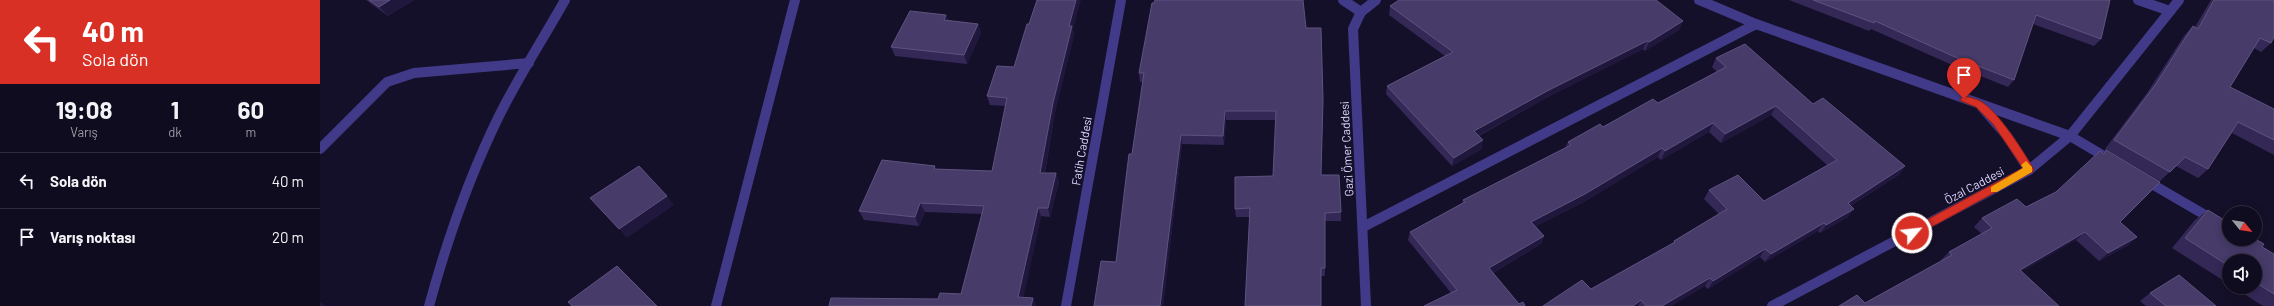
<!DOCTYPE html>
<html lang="tr">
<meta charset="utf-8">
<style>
body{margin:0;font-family:Barlow,sans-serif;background:#1e1a2c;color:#f1f3f6;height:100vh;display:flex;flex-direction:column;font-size:15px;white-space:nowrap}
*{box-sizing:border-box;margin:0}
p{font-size:13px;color:#9c9ba4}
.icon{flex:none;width:22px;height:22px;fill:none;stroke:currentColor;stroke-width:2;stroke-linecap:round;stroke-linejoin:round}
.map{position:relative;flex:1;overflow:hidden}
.drawer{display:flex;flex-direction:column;background:#100c1f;width:320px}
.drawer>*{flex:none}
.hud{background:#d93025;color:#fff;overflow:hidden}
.needle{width:26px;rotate:120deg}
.tools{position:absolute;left:1902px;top:206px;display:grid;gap:8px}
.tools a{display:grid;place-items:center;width:40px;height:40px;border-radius:50%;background:#100c1f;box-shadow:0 2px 10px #0003,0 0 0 1px #302c3d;font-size:20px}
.pin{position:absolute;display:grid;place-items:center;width:34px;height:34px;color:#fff;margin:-41px -17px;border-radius:50% 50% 50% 0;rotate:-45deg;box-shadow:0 0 4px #0007}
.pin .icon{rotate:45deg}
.me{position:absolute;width:44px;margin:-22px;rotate:62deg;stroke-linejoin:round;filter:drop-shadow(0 0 3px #0008)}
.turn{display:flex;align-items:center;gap:14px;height:84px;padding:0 16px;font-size:18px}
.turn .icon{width:52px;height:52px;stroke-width:2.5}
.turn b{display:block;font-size:28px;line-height:34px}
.eta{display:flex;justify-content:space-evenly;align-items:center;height:68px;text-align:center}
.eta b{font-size:24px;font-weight:700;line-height:28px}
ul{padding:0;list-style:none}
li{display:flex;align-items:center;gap:12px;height:56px;padding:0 16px;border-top:1px solid #302c3d}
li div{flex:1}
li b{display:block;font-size:15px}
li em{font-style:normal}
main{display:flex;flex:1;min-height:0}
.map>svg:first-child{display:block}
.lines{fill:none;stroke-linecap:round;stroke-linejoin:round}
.minor{stroke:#413a88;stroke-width:10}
.tertiary{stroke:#413a88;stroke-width:10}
.wall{fill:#342857}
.shaded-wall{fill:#20173d}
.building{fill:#463b69;stroke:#5e5380}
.route{fill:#d93025;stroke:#8d1f18}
.slow{fill:#f59e0b}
.labels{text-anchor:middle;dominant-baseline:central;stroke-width:4;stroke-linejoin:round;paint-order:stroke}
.street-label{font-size:12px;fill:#ded7ff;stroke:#151029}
</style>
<main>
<section class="drawer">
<div class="hud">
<div class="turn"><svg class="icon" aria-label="left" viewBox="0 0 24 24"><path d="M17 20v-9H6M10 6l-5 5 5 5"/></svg><div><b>40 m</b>Sola dön</div></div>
</div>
<div class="eta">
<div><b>19:08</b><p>Varış</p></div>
<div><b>1</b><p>dk</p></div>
<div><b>60</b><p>m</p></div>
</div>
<ul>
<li><svg class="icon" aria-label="left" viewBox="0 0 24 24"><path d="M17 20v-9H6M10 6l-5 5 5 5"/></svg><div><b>Sola dön</b></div><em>40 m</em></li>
<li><svg class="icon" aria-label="arrive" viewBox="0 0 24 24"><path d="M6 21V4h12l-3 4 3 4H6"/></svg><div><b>Varış noktası</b></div><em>20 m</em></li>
</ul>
</section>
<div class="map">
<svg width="1954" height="306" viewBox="0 0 1954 306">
<rect width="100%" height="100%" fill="#151029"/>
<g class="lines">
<g class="minor">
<polyline points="1023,0 1041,12"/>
<polyline points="1379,0 1436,24 1750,136 1789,159"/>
<polyline points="1818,0 1850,11"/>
<polyline points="1661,106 1687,136 1709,170"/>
<polyline points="0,149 67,82 94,73 209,63"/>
<polyline points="1825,180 1909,229"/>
<polyline points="1043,227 1436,24"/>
<path d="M 109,306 C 127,240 149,177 179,116 C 199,76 223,39 245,0"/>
<polyline points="396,306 475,0"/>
</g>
<g class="tertiary">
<polyline points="746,306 801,0"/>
<polyline points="1046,306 1033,29 1041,12 1056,0"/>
<polyline points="1452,306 1709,170 1750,136 1859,0"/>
</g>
</g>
<g class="wall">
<polygon points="46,0 94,0 68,16"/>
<polygon points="983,0 1001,175 1021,212 1021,221 1005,221 1005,276 1001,276 930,217 916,217 915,209 953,176 956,120 906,120 904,145 862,144 843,306 774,306 796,262 823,82 820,82 819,73"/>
<polygon points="1469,0 1790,0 1781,39 1774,46 1713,24 1694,80 1688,87 1630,64 1551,29 1549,31"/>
<polygon points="1891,0 1954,0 1951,43 1941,52 1934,48 1910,87 1954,109 1954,155 1912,133 1888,169 1878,178 1856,166 1840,181 1785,149 1827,93 1864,36 1873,26 1875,27"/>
<polygon points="1070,6 1363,21 1359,30 1325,51 1323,49 1226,98 1159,136 1162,149 1132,166 1066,94 1067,86 1125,56 1069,15"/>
<polygon points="626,15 629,21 658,24 661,33 647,64 575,56 571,47"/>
<polygon points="753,30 754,35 735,112 725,173 736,173 739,182 730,217 721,216 703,297 713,298 716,306 509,306 618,299 641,294 662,214 605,212 599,226 544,220 539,211 617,169 672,171 685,106 670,105 667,96 694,67"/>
<polygon points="1396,58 1493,104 1585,166 1579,175 1530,206 1528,217 1500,233 1498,231 1445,262 1440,257 1388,289 1385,286 1351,306 1223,306 1271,289 1352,244 1354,241 1399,214 1384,199 1389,190 1444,201 1507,165 1451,115 1401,143 1389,132 1341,160 1338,157 1262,203 1216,226 1224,236 1221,244 1173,273 1199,304 1205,306 1131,293 1088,240 1090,232 1142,203 1143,200 1245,148 1248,142 1338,103 1397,72 1392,67"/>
<polygon points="1786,150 1800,222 1817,237 1807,246 1779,261 1756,240 1545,303 1622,261 1621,260 1629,252 1662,234 1654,227 1662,218 1706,207 1736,192"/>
<polygon points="1888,210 1954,254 1954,306 1943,306 1913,287 1935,287 1935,261 1909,261 1909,284 1852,248 1875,220"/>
<polygon points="1830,293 1896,306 1826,306 1820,301"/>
</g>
<g class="shaded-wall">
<polygon points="70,0 94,0 68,16 59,7"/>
<polygon points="756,0 761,0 753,30 754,35 735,112 723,182 720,173 733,103 749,26"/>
<polygon points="626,15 630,24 624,20"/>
<polygon points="1363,21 1359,30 1325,51 1329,42"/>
<polygon points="658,24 661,33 647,64 644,55"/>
<polygon points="1327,41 1323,49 1226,98 1152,139 1154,131 1229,90"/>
<polygon points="1456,106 1451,115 1401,143 1405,134"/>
<polygon points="905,111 906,120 904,145 903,136"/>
<polygon points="1393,123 1389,132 1341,160 1345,151"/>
<polygon points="861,135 862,144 843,306 840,306"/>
<polygon points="1163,140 1162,149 1132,166 1134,158"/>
<polygon points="1342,148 1338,157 1262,203 1209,230 1211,222"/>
<polygon points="1585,166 1579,175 1521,211 1528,203"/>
<polygon points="736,173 739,182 730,217 728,208"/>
<polygon points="347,196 354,205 307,238 299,229"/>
<polygon points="600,203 605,212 599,226 595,217"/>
<polygon points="718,208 721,216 702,305 698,297"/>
<polygon points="1534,209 1528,217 1500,233 1506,225"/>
<polygon points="1504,223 1498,231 1445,262 1451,254"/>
<polygon points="1765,232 1756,240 1691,278 1700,270"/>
<polygon points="1224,236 1221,244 1167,276 1169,268"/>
<polygon points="1817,237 1807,246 1779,261 1788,253"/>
<polygon points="1445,249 1440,257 1388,289 1393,281"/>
<polygon points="1390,278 1385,286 1351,306 1342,306"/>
<polygon points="713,298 716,306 711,306"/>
<polygon points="1321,300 1318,306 1313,306"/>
<polygon points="0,302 6,306 0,306"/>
</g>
<g class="building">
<polygon points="49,0 70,0 59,7"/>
<polygon points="717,0 756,0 749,26 752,26 733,103 720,173 736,173 728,208 718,208 698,297 713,298 711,306 509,306 511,298 618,299 620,293 641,294 664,206 600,203 595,217 539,211 562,160 615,166 614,169 672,171 687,98 667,96 677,66 694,67 707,24 709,24"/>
<polygon points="835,0 983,0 986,28 1001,28 1003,100 1001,175 1019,175 1021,212 1005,213 1005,268 1001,268 1001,306 925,306 930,208 915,209 915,177 953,176 956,111 905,111 903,136 861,135 840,306 774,306 781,261 796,262 806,178 809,154 812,154 824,73 819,73 832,3 834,3"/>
<polygon points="1079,0 1336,0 1363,21 1329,42 1327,41 1229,90 1154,131 1163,140 1134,158 1067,86 1133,52 1070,6"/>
<polygon points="1493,0 1790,0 1781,39 1716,15 1694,80 1635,57 1555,21 1554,23"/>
<polygon points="1894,0 1954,0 1954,37 1951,43 1940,38 1910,87 1954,109 1954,140 1918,122 1888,169 1865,157 1850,172 1794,140 1836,84 1873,26 1878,29"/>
<polygon points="590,11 626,15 624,20 658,24 644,55 571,47"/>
<polygon points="1425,44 1493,104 1503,98 1585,166 1528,203 1534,209 1506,225 1504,223 1451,254 1445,249 1393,281 1390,278 1342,306 1326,306 1321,300 1313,306 1223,306 1262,280 1271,289 1355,242 1354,241 1407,209 1389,190 1418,175 1444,201 1517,160 1456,106 1405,134 1393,123 1345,151 1342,148 1265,194 1211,222 1224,236 1169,268 1199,304 1203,302 1205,306 1104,306 1137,290 1090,232 1145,202 1143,200 1251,145 1248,142 1280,124 1283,127 1333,99 1338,103 1406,67 1396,58"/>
<polygon points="1786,150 1840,182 1800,222 1817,237 1788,253 1765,232 1700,270 1739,306 1519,306 1537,295 1545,303 1632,255 1629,252 1672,228 1662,218 1697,199 1706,207 1736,192 1780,151 1784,154"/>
<polygon points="319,166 347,196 299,229 270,198"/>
<polygon points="1888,210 1909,223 1909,239 1935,239 1944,244 1942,247 1954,254 1954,294 1935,282 1935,261 1909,261 1909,266 1865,238"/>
<polygon points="297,266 337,306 252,306 248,302"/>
<polygon points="1859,275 1896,306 1846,306 1830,293"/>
</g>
<path class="route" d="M 1644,96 C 1649,97 1657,99 1662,102 C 1679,113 1704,152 1714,170 L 1712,172 L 1595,236 L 1588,236 L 1588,230 L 1703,168 L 1673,124 L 1656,107 L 1641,101 L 1640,99 Z"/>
<polygon class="slow" points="1706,161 1712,167 1712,172 1677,192 1671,192 1671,187 1703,168 1701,165"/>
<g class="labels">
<g class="street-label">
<text transform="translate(1026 149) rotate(-93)">Gazi Ömer Caddesi</text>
<text transform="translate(761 151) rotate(-80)">Fatih Caddesi</text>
<text transform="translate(1654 185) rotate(-28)">Özal Caddesi</text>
</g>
</g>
</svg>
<div class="tools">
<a><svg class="needle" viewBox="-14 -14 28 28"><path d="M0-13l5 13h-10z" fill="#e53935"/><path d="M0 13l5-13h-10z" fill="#9c9ba4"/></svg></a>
<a><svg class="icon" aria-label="sound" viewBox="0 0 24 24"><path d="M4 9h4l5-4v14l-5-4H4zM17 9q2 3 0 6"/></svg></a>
</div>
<div class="pin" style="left:1644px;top:99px;background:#d93025"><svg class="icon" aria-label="arrive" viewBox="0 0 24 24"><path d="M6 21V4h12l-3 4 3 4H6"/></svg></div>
<svg class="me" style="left:1592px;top:233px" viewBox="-20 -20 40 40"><circle r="17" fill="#d93025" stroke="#fff" stroke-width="3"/><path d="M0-11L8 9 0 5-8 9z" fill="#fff"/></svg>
</div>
</main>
